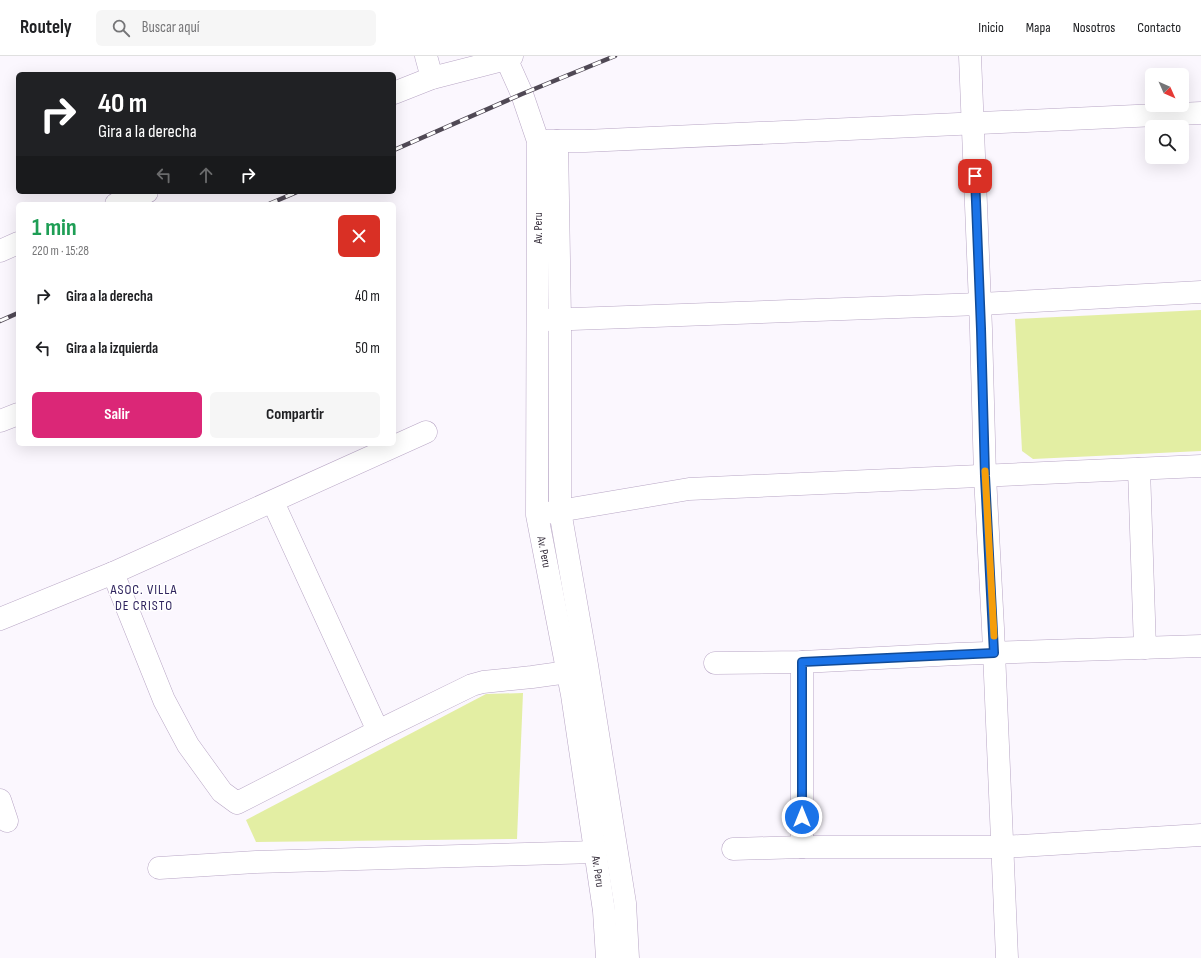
<!DOCTYPE html>
<html lang="es">
<meta charset="utf-8">
<style>
body{margin:0;font-family:"Sofia Sans Condensed",sans-serif;background:#f6f6f6;color:#202124;height:100vh;display:flex;flex-direction:column;font-size:15px;white-space:nowrap}
*{box-sizing:border-box;margin:0}
p{font-size:13px;color:#757577}
.icon{flex:none;width:22px;height:22px;fill:none;stroke:currentColor;stroke-width:2;stroke-linecap:round;stroke-linejoin:round}
.map{position:relative;flex:1;overflow:hidden}
.sheet{position:absolute;left:16px;top:146px;width:380px;height:244px;display:flex;flex-direction:column;background:#fff;border-radius:6px;box-shadow:0 4px 16px #0002}
.sheet>*{flex:none}
.hud{position:absolute;left:16px;top:16px;width:380px;height:122px;border-radius:6px;box-shadow:0 4px 16px #0002;background:#202124;color:#fff;overflow:hidden}
.needle{width:26px;rotate:135deg}
.tools{position:absolute;left:1145px;top:12px;display:grid;gap:8px}
.tools a{display:grid;place-items:center;width:44px;height:44px;border-radius:6px;background:#fff;box-shadow:0 4px 16px #0002;font-size:20px}
.pin{position:absolute;display:grid;place-items:center;width:34px;height:34px;color:#fff;margin:-17px;border-radius:8px;box-shadow:0 2px 6px #0006}
.me{position:absolute;width:44px;margin:-22px;rotate:0deg;stroke-linejoin:round;filter:drop-shadow(0 0 3px #0008)}
.turn{display:flex;align-items:center;gap:14px;height:84px;padding:0 16px;font-size:18px}
.turn .icon{width:52px;height:52px;stroke-width:2.5}
.turn b{display:block;font-size:28px;line-height:34px}
.lanes{display:flex;align-items:center;height:38px;padding:0 16px;background:#0003;justify-content:center;gap:20px;direction:ltr}
.lanes .off{opacity:.35}
.round{display:grid;place-items:center;flex:none;width:42px;height:42px;border-radius:6px;background:#f6f6f6}
.headline{display:flex;align-items:center;justify-content:space-between;height:68px;padding:0 16px}
h1{font-size:24px;font-weight:700;line-height:30px;color:#1e9e55}
.cta{display:flex;gap:8px;margin-top:auto;padding:8px 16px}
.cta a{flex:1;height:46px;border-radius:6px;background:#db2777;color:#fff;font-size:16px;font-weight:700;line-height:46px;text-align:center}
.cta a+a{background:#f6f6f6;color:#202124}
ul{padding:0;list-style:none}
li{display:flex;align-items:center;gap:12px;height:52px;padding:0 16px}
li div{flex:1}
li b{display:block;font-size:15px}
li em{font-style:normal}
header{display:flex;align-items:center;gap:24px;box-sizing:border-box;height:56px;padding:0 20px;background:#fff;border-bottom:1px solid #e0e0e0}
header strong{font-size:19px}
nav{display:flex;gap:22px;margin-inline-start:auto;font-size:14px}
.search{width:280px;height:36px;background:#f6f6f6;display:flex;align-items:center;gap:10px;box-sizing:border-box;padding:0 14px;border-radius:6px;color:#757577;font-size:15px}
.map>svg:first-child{display:block}
.green{fill:#e3eea3}
.lines{fill:none;stroke-linecap:round;stroke-linejoin:round}
.minor-casing{stroke:#b8a6c5;stroke-width:23}
.minor{stroke:#fff;stroke-width:22}
.rail-casing{stroke:#504955;stroke-width:4.5}
.rail{stroke:#fff;stroke-width:3;stroke-dasharray:9;stroke-linecap:butt}
.route-casing{stroke:#114b97;stroke-width:10}
.route{stroke:#1a73e8;stroke-width:7}
.slow{stroke:#f59e0b;stroke-width:7}
.labels{text-anchor:middle;dominant-baseline:central;stroke-width:3;stroke-linejoin:round;paint-order:stroke}
.street-label{font-size:12px;fill:#372f3c;stroke:#fff}
.quarter-label{font-size:14px;letter-spacing:1px;fill:#2f245e;stroke:#fff}
</style>
<header>
<strong>Routely</strong>
<div class="search"><svg class="icon" aria-label="search" viewBox="0 0 24 24"><circle cx="10" cy="10" r="6"/><path d="M15 15l6 6"/></svg>Buscar aquí</div>
<nav><a>Inicio</a><a>Mapa</a><a>Nosotros</a><a>Contacto</a></nav>
</header>
<div class="map">
<svg width="1201" height="902" viewBox="0 0 1201 902">
<rect width="100%" height="100%" fill="#fbf7fe"/>
<g class="green">
<polygon points="1201,254 1201,395 1033,403 1022,395 1015,263"/>
<polygon points="523,637 517,783 256,786 246,764 486,638"/>
</g>
<g class="lines">
<g class="minor-casing">
<g id="minor">
<polyline points="426,0 432,22"/>
<path id="s1" d="M 505,0 L 522,38 L 538,85 L 537,459 L 572,639 L 604,855 L 607,902"/>
<polyline points="970,0 981,273 985,420 993,572 1007,902"/>
<polyline points="394,37 432,22 506,3 512,0"/>
<polyline points="543,85 585,85 1201,57"/>
<polyline points="557,85 560,263 560,455 587,609 625,847 628,902"/>
<polyline points="116,148 147,136"/>
<polyline points="0,195 18,187"/>
<polyline points="545,264 980,248 1201,236"/>
<polyline points="0,365 18,358"/>
<polyline points="1139,413 1145,592"/>
<polyline points="273,446 378,675"/>
<polyline points="547,457 689,433 1201,410"/>
<polyline points="113,517 164,644 188,689 222,736 237,747 378,675 472,629 483,626 532,621 568,616"/>
<polyline points="0,563 113,517 426,376"/>
<polyline points="715,607 802,606 957,598 1201,590"/>
<polyline points="0,744 7,765"/>
<polyline points="802,791 802,606"/>
<polyline points="733,793 802,791 1003,791 1201,779"/>
<polyline points="159,812 256,806 596,796"/>
</g>
</g>
<use href="#minor" class="minor"/>
<g class="rail-casing">
<g id="rail">
<polyline points="394,94 522,38 615,0"/>
<polyline points="269,148 297,136"/>
<polyline points="0,265 18,257"/>
</g>
</g>
<use href="#rail" class="rail"/>
</g>
<g class="lines">
<g class="route-casing">
<polyline id="route" points="802,761 802,606 994,597 985,420 981,273 975,120"/>
</g>
<use href="#route" class="route"/>
<polyline class="slow" points="985,415 994,580"/>
</g>
<g class="labels">
<g class="street-label">
<text transform="translate(538 172) rotate(-90)">Av. Peru</text>
<text stroke="none"><textPath href="#s1" startOffset="503">Av. Peru</textPath></text>
<text stroke="none"><textPath href="#s1" startOffset="827">Av. Peru</textPath></text>
</g>
<g class="quarter-label">
<text x="144" y="533">ASOC. VILLA<tspan x="144" dy="16">DE CRISTO</tspan></text>
</g>
</g>
</svg>
<div class="tools">
<a><svg class="needle" viewBox="-14 -14 28 28"><path d="M0-13l5 13h-10z" fill="#e53935"/><path d="M0 13l5-13h-10z" fill="#757577"/></svg></a>
<a><svg class="icon" aria-label="search" viewBox="0 0 24 24"><circle cx="10" cy="10" r="6"/><path d="M15 15l6 6"/></svg></a>
</div>
<div class="pin" style="left:975px;top:120px;background:#d93025"><svg class="icon" aria-label="arrive" viewBox="0 0 24 24"><path d="M6 21V4h12l-3 4 3 4H6"/></svg></div>
<svg class="me" style="left:802px;top:761px" viewBox="-20 -20 40 40"><circle r="17" fill="#1a73e8" stroke="#fff" stroke-width="3"/><path d="M0-11L8 9 0 5-8 9z" fill="#fff"/></svg>
<div class="hud">
<div class="turn"><svg class="icon" aria-label="right" viewBox="0 0 24 24"><path d="M7 20v-9h11M14 6l5 5-5 5"/></svg><div><b>40 m</b>Gira a la derecha</div></div>
<div class="lanes"><svg class="icon off" aria-label="left" viewBox="0 0 24 24"><path d="M17 20v-9H6M10 6l-5 5 5 5"/></svg><svg class="icon off" aria-label="ahead" viewBox="0 0 24 24"><path d="M12 20V5M6 11l6-6 6 6"/></svg><svg class="icon" aria-label="right" viewBox="0 0 24 24"><path d="M7 20v-9h11M14 6l5 5-5 5"/></svg></div>
</div>
<section class="sheet">
<div class="headline"><div><h1>1 min</h1><p>220 m · 15:28</p></div><a class="round" style="background:#d93025;color:#fff"><svg class="icon" aria-label="close" viewBox="0 0 24 24"><path d="M6 6l12 12M18 6L6 18"/></svg></a></div>
<ul>
<li><svg class="icon" aria-label="right" viewBox="0 0 24 24"><path d="M7 20v-9h11M14 6l5 5-5 5"/></svg><div><b>Gira a la derecha</b></div><em>40 m</em></li>
<li><svg class="icon" aria-label="left" viewBox="0 0 24 24"><path d="M17 20v-9H6M10 6l-5 5 5 5"/></svg><div><b>Gira a la izquierda</b></div><em>50 m</em></li>
</ul>
<div class="cta"><a>Salir</a><a>Compartir</a></div>
</section>
</div>
